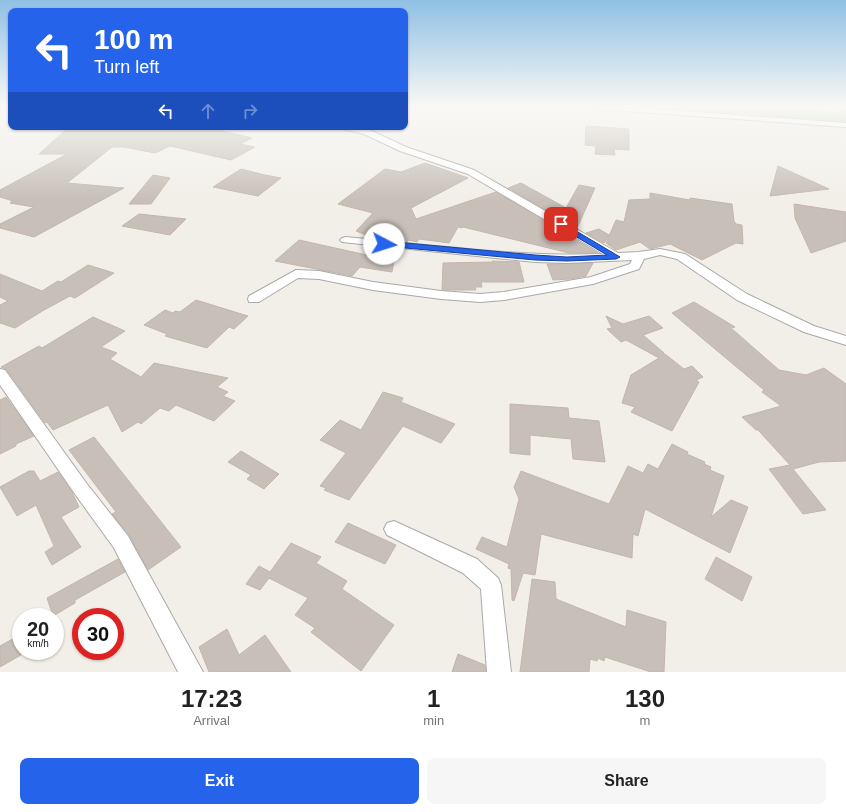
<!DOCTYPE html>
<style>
body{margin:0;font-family:Helvetica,sans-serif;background:#f6f6f6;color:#222;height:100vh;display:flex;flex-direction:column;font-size:15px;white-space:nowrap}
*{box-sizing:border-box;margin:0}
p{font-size:13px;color:#767676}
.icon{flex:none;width:22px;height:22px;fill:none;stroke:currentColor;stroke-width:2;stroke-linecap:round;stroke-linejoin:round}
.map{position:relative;height:672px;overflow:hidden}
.sheet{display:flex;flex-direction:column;background:#fff;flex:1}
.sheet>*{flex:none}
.banner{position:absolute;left:8px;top:8px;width:400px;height:122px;border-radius:8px;box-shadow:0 1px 3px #0004;background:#2563eb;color:#fff;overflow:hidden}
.speed{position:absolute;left:12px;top:608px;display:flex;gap:8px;font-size:20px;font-weight:700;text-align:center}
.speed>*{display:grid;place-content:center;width:52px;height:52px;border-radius:50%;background:#fff;box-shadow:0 1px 3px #0004;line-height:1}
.speed small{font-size:10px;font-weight:400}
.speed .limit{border:6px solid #d22;background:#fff;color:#111}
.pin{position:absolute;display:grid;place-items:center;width:34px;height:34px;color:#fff;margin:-17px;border-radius:8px;box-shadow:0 2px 6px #0006}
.me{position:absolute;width:44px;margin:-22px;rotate:95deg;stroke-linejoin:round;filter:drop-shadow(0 0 3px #0008)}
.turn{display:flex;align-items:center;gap:14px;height:84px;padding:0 20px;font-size:18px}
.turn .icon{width:52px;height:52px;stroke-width:2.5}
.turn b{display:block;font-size:28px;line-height:34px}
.lanes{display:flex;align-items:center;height:38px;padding:0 20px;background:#0003;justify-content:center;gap:20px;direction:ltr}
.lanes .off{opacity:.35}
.eta{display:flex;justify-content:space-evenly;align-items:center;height:68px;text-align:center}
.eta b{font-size:24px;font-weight:700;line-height:28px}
.cta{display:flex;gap:8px;margin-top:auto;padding:8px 20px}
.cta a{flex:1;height:46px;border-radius:8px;background:#2563eb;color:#fff;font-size:16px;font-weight:700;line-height:46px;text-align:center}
.cta a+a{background:#f6f6f6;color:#222}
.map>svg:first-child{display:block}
.forest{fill:#add19e}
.building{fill:#c7bfb8;stroke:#c4b6ab}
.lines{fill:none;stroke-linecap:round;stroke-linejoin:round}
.minor-casing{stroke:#a9a9a9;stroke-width:2}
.minor{fill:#fff;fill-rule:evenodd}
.route{fill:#2563eb;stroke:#184099}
</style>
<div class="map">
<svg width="846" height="672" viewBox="0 0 846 672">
<rect width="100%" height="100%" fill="#f2efe9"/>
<polygon class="forest" points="681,107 786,107 839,113 838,107 846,107 846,123 800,120 756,114 701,112"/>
<g class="building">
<polygon points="586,126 629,129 629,150 614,149 615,155 595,154 596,146 585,145"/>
<polygon points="69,127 206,127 252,138 240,144 255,147 231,160 170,146 155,153 124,147 112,147 67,183 124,188 34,237 0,228 0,224 34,207 10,203 13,201 0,197 0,190 67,154 39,154"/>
<polygon points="425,163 468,178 411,208 416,219 496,192 598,253 569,253 463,227 462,228 458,227 449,243 419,239 417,242 408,240 407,242 374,238 356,231 373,213 338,204 385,169 401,172"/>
<polygon points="778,166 829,189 770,196"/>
<polygon points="241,169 265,175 281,178 258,196 213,187"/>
<polygon points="153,175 170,178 151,204 129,204"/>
<polygon points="521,183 566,208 579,185 595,188 577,228 508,188"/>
<polygon points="650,193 690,200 690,198 732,204 734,221 736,224 742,225 743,244 736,243 702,260 670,244 650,249 640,242 616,250 606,243 616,220 624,222 629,200 650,199"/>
<polygon points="794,204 846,212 846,241 811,253 795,218"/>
<polygon points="139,214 186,219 170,235 122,226"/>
<polygon points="599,229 609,235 604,243 586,233"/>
<polygon points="299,240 394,261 392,272 360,267 352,276 275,261"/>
<polygon points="492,261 519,262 524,282 481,282 482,287 475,287 476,290 442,290 443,263 493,262"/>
<polygon points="593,263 586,276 570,279 553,280 547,264"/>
<polygon points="88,265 114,273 75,298 70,296 44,310 15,328 0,323 0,305 8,301 0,297 0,274 42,291 58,281 61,282"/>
<polygon points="196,300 248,316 234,329 229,327 207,348 165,336 167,334 144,325 165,310 173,313 175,311 180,312"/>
<polygon points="694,302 735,327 731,328 779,370 806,375 824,368 846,384 846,461 819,462 793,469 826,510 803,514 769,469 790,465 758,430 756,430 742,417 781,406 762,392 764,390 672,313"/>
<polygon points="606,316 623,324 649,316 663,328 643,335 664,353 663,355 665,354 684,369 692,366 703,377 696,380 699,382 672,431 631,412 635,407 622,403 631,375 659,358 626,340 621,342 607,329 612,328"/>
<polygon points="93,317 125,331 101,347 117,353 110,359 141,377 154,363 228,378 217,387 228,392 223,396 235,401 214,421 176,405 169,411 160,408 141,424 138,422 122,432 108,405 53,430 47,422 45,423 6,369 1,367 39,346 42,348"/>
<polygon points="383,392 403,398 401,402 455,424 441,443 403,426 349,500 324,490 326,488 320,486 346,453 320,440 340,420 361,430"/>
<polygon points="6,397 34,436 16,444 16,446 0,454 0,400"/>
<polygon points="510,404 568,408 569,418 599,421 605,462 573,459 571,439 530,435 530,455 510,453"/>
<polygon points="94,437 181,547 148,570 129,535 112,514 116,512 69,450"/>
<polygon points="672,444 688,452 687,454 705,462 704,464 711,467 710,470 724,476 711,517 731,500 748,507 730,553 645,509 638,536 633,534 632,558 541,534 535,575 523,573 514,601 512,600 511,569 508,568 509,564 476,549 482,537 507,547 519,499 514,487 521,471 609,504 628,466 643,473 648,464 658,469"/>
<polygon points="241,451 279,474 264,489 247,479 251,475 228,462"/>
<polygon points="29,471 34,471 40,481 58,472 72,492 79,507 61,517 81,547 52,565 45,552 54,546 36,505 17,516 0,487"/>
<polygon points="348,523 396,545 385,564 335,542"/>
<polygon points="291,543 321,557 316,563 347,581 342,589 394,625 361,671 311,632 315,628 295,615 308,598 269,578 260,590 246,584 259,566 270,572"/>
<polygon points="716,557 752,577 742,601 705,579"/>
<polygon points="118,559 125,572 75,600 75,603 53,616 47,598"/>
<polygon points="532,579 555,582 556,599 626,627 627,610 666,622 664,672 651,672 605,657 604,661 598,658 597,661 590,659 589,672 520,672"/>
<polygon points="227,629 239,655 265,635 291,672 209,672 199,647"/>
<polygon points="16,637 21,655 0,667 0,646"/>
<polygon points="458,654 485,665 486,672 452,672"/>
</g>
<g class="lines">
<g class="minor-casing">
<g id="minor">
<polygon points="594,107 628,107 846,123 846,127 598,109"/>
<path d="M 342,127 L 356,127 L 370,130 L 406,147 L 474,170 L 618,253 L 639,252 L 660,249 L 685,254 L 747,294 L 814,326 L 846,336 L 846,345 L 804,332 L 737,300 L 677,259 L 660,255 L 644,259 L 639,269 L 593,284 L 504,300 L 480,302 L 441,299 L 373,290 L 319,279 L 298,278 L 259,302 L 249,302 L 248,299 L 249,296 L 296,270 L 319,271 L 373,282 L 441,291 L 480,294 L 504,292 L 591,277 L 630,264 L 632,260 L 567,263 L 535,262 L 342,242 L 340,240 L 342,238 L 346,237 C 431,245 517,257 603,254 L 468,174 L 400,151 L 364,134 L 343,129 Z"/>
<polygon points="0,369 5,370 87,484 128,536 203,672 178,672 114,548 75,494 0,385"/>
<polygon points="394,521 477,559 498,578 501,585 511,672 487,672 481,589 463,573 387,535 384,529 387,523"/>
</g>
</g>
<use href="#minor" class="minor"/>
</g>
<linearGradient id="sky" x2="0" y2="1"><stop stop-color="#8fc0e4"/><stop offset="0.53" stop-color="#f9f8f5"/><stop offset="1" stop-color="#f9f8f5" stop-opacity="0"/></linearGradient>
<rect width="846" height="201" fill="url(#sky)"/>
<polygon class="route" points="561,222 620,257 616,259 567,261 535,260 384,246 380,244 384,241 535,255 567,257 607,255 558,226 557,224"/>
</svg>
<div class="speed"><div>20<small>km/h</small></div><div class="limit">30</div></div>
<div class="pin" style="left:561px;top:224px;background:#d93025"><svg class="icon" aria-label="arrive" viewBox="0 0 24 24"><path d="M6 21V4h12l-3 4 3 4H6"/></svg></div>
<svg class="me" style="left:384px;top:244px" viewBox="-20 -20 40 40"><circle r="19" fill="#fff"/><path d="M0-13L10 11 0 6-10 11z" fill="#2563eb"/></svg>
<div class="banner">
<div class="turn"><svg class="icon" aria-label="left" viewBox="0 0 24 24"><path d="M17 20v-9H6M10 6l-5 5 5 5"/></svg><div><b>100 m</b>Turn left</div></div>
<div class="lanes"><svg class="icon" aria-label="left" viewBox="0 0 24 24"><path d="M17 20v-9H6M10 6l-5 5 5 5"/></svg><svg class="icon off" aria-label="ahead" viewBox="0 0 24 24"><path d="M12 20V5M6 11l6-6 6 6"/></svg><svg class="icon off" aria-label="right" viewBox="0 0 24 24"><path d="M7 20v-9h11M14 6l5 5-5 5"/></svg></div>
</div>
</div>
<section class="sheet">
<div class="eta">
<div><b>17:23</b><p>Arrival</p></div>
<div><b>1</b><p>min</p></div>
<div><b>130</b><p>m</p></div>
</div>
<div class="cta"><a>Exit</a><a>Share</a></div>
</section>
